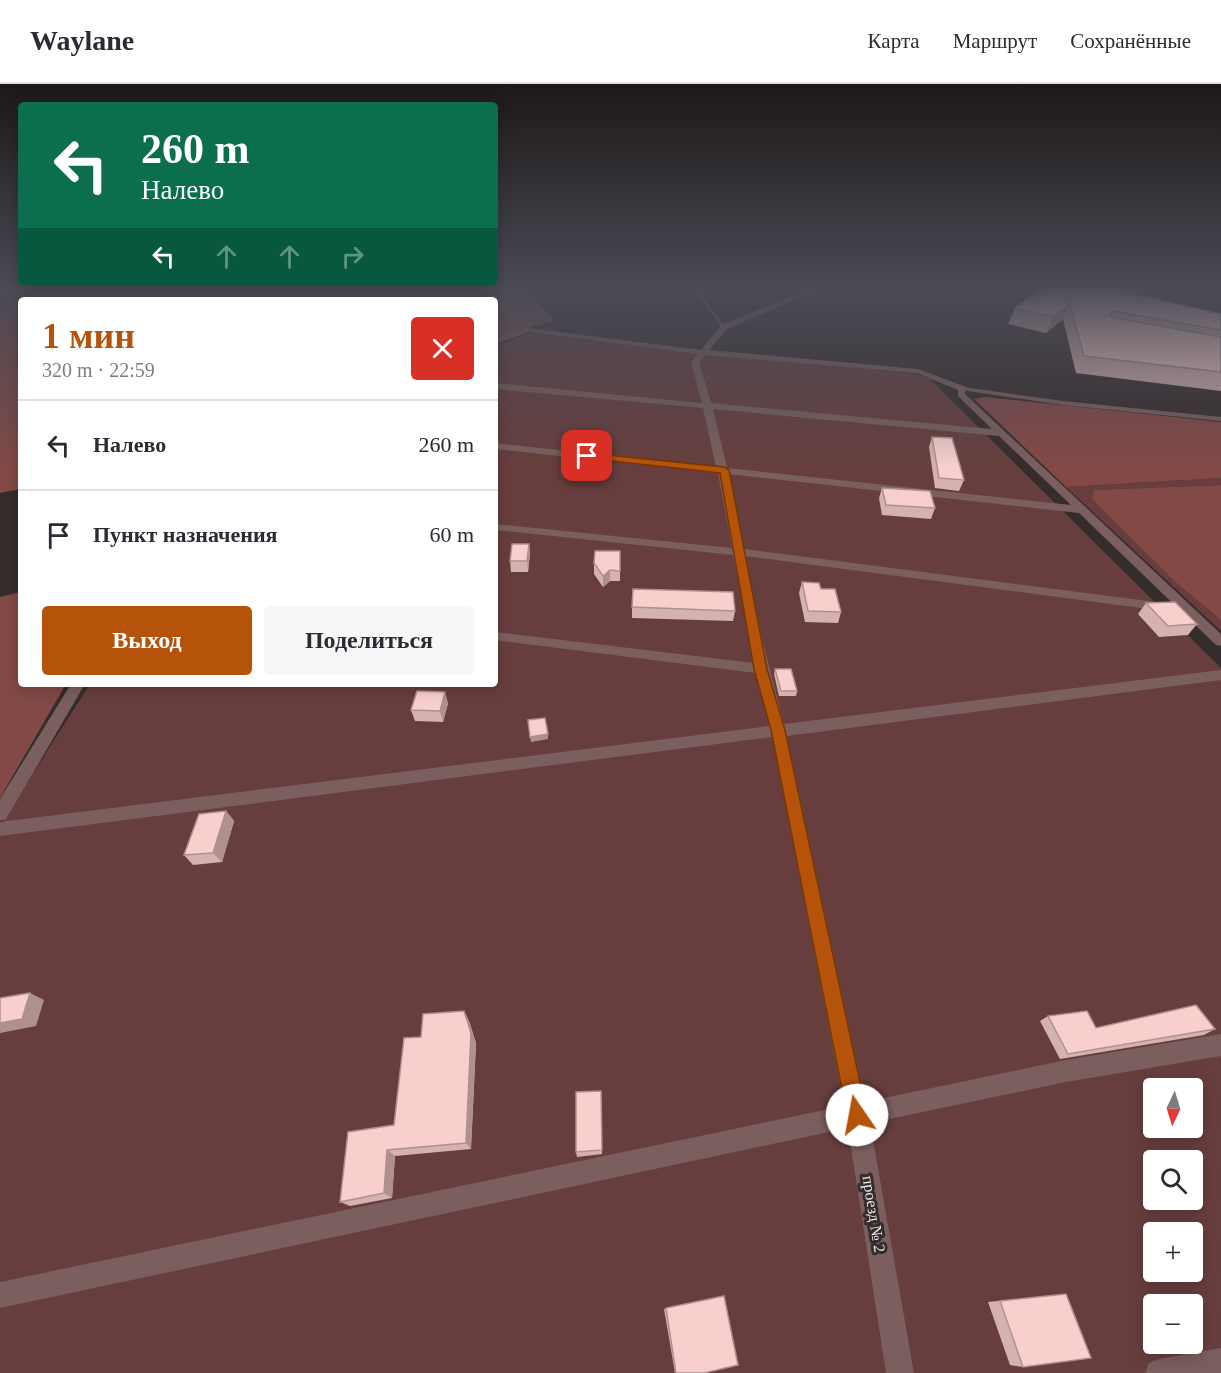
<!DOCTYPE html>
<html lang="ru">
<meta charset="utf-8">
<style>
body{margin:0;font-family:"Times New Roman",serif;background:#f7f7f7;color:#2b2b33;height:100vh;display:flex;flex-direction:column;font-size:22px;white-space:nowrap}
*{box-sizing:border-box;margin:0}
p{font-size:20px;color:#7c7c81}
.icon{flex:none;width:33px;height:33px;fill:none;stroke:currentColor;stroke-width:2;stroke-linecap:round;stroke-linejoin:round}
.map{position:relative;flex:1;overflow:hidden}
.drawer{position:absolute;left:18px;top:213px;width:480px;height:390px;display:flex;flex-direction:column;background:#fff;border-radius:6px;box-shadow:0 3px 15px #0003}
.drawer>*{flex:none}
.banner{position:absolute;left:18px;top:18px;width:480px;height:183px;border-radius:6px;box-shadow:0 3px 15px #0003;background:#0b6e4f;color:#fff;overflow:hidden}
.needle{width:39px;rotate:184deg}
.tools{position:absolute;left:1143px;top:994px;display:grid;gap:12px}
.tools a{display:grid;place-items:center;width:60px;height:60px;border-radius:6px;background:#fff;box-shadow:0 3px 15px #0003;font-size:30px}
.pin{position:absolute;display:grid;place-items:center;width:51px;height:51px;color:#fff;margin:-26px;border-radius:12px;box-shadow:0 3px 9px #0006}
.me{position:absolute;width:66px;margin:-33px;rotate:348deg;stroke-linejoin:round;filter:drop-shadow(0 0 4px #0008)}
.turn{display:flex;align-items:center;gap:21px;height:126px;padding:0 24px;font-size:27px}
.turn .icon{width:78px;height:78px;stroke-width:2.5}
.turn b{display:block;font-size:42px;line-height:51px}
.lanes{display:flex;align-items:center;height:57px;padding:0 24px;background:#0003;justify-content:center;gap:30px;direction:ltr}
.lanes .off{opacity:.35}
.round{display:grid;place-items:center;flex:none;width:63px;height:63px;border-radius:6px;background:#f7f7f7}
.head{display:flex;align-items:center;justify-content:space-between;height:102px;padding:0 24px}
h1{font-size:36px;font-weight:800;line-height:45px;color:#b45309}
.cta{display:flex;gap:12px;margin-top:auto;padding:12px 24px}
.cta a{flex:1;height:69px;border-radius:6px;background:#b45309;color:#fff;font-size:24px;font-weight:800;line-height:69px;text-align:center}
.cta a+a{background:#f7f7f7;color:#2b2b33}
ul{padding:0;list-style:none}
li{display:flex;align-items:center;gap:18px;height:90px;padding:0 24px;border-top:2px solid #e1e1e2}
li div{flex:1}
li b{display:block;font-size:22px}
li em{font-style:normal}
header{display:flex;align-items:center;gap:36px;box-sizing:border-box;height:84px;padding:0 30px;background:#fff;border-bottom:2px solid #e1e1e2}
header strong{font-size:28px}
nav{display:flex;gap:33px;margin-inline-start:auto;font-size:21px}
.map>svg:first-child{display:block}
.green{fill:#673e3d;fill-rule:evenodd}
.forest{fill:#824947}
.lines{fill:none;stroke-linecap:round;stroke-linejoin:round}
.service{fill:#7a5f5e;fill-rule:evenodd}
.minor{fill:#7a5f5e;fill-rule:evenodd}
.wall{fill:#d5b2af}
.shaded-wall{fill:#ae918f}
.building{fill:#f8cfcc;stroke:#ae918f;stroke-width:1.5}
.route{fill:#b45309;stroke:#753606;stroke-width:1.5}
.labels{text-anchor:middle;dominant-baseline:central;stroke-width:6;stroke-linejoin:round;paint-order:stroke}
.street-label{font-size:16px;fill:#f2ecec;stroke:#352c2c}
</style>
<header>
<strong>Waylane</strong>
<nav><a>Карта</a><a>Маршрут</a><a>Сохранённые</a></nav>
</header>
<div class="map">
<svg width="1221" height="1289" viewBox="0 0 1221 1289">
<rect width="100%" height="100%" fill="#352c2c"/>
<g class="green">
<polygon points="0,202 39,202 0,232"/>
<path d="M 529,249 L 687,268 L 913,289 L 929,294 L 1221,584 L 1221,1289 L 0,1289 L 0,741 L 90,600 L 495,600 L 495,262 ZM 1154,1005 L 1192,1005 L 1192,1044 L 1154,1044 ZM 1154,1077 L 1192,1077 L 1192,1116 L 1154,1116 ZM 1154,1149 L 1192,1149 L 1192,1188 L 1154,1188 ZM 1154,1221 L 1192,1221 L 1192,1260 L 1154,1260 Z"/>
<polygon points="1221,394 1221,401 1095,406 1092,415 1174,497 1221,536 1221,547 1066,403"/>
</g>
<g class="forest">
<polygon points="39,202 522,202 554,236 495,256 495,216 21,216 21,405 0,409 0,232"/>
<polygon points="986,313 1221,338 1221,394 1066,403 974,315"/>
<polygon points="1221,401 1221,536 1174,497 1092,415 1094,406"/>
<polygon points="21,508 21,600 66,600 0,714 0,513"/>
</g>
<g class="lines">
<g class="service">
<polygon points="691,202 698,206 726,244 722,244 696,208 685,202"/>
<polygon points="963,303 1063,317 1221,333 1221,337 1063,321 961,306 961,304"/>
</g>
<g class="minor">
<path d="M 817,202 L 827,202 L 727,245 L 709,266 L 918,285 L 966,303 L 965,310 L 1221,550 L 1221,562 L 1216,561 L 1079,429 L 728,390 L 744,465 L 1164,519 L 1170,523 L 1164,527 L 745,472 L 762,554 L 784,640 L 1221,586 L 1221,596 L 787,652 L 865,1018 L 1066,976 L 1221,950 L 1221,972 L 1066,998 L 870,1039 L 914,1289 L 886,1289 L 848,1044 L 0,1224 L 0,1198 L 844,1022 L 772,653 L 0,752 L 0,738 L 770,642 L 756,589 L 495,556 L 495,548 L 754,579 L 733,471 L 495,446 L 495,440 L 732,464 L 718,389 L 495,365 L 495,359 L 716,383 L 703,324 L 495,305 L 495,299 L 702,319 L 691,278 L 698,270 L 529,248 L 495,260 L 495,255 L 528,244 L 701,266 L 721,241 ZM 705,271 L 917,289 L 958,306 L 958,312 L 992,345 L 711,319 L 699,278 ZM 713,325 L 999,352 L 1071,421 L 727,384 Z"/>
<polygon points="71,600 85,600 6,735 0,737 0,715"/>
<polygon points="1221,1264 1221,1289 1145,1289 1149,1279 1159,1275"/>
</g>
</g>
<g class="wall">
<polygon points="1135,211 1221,230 1221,307 1076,289 1063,235 1046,249 1008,240 1015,224"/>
<polygon points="932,353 964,396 959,407 935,404 929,363"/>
<polygon points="882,404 935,424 931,435 882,431 879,414"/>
<polygon points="529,460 530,470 528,488 511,488 510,477"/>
<polygon points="620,467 620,497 610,497 603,503 594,490 594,479"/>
<polygon points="802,498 821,505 841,528 838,539 805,538 799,509"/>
<polygon points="1146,519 1197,540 1188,551 1159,553 1138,530"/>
<polygon points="632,523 735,527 733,537 632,534"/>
<polygon points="775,585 797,607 796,612 779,612 774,590"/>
<polygon points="448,619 443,638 415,637 411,626"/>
<polygon points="226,727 234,737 222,778 193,781 184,771"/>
<polygon points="464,927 469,937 476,959 471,1065 395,1072 392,1114 350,1122 340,1118 394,1041 421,953"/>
<polygon points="1048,932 1096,944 1215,945 1204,951 1060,975 1040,937"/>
<polygon points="601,1007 602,1070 577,1073 576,1068"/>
<polygon points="1066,1210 1023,1283 1010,1281 988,1218"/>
<polygon points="724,1212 704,1289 675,1289 664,1225"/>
</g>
<g class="shaded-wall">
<polygon points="1133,202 1140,202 1136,210 1125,208"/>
<polygon points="1070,220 1063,235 1046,249 1053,233"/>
<polygon points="529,460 530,470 528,488 527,477"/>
<polygon points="610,486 610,497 603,503 603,492"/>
<polygon points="445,608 448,619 443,638 440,627"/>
<polygon points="548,650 548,655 531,658 530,653"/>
<polygon points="226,727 234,737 222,778 213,769"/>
<polygon points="30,909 44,916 36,942 0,949 0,939"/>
<polygon points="464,927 469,937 476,959 471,1065 466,1059"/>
<polygon points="387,1066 395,1072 392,1114 384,1109"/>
</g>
<g class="building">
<polygon points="1046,202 1082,202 1088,204 1090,202 1133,202 1125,208 1221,230 1221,246 1113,227 1109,231 1111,233 1221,253 1221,288 1084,272 1070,220 1053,233 1015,224"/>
<polygon points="932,353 952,354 964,396 939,394"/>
<polygon points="882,404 930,407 935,424 886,421"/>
<polygon points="512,460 529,460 527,477 510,477"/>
<polygon points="595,467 620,467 620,487 610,486 603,492 594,479"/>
<polygon points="802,498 819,499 821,505 835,505 841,528 808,527"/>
<polygon points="633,505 733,508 735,527 632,523"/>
<polygon points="1175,518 1197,540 1168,542 1146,519"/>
<polygon points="775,585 791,585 797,607 781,607"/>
<polygon points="417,607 445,608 440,627 411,626"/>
<polygon points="545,634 548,650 530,653 528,636"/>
<polygon points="226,727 213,769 184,771 199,730"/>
<polygon points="30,909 22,935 0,939 0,914"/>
<polygon points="1196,921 1215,945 1068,970 1048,932 1087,927 1096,944"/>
<polygon points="464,927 471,949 466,1059 387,1066 384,1109 340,1118 348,1048 394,1041 404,954 421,953 423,930"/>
<polygon points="601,1007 602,1066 576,1068 576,1008"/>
<polygon points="1066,1210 1091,1274 1023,1283 1000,1217"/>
<polygon points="724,1212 738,1281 704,1289 676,1289 666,1224"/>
</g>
<linearGradient id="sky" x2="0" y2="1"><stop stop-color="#1d1818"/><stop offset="0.53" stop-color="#4b4b56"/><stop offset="1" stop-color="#4b4b56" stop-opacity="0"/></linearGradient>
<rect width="1221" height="383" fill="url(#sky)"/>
<polygon class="route" points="587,369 724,383 729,386 767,585 785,646 867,1031 864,1038 857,1041 850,1038 847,1031 771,646 754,585 720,389 584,374 582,372"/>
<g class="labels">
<g class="street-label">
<text transform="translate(874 1130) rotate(81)">проезд № 2</text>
</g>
</g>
</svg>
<div class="tools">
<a><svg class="needle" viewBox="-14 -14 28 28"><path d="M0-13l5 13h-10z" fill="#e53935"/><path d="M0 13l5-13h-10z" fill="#7c7c81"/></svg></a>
<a><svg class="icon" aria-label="search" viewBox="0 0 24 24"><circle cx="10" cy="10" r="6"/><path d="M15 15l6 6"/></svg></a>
<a>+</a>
<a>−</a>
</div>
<div class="pin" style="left:587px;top:372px;background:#d93025"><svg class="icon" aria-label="arrive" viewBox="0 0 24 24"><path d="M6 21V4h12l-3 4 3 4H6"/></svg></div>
<svg class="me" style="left:857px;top:1031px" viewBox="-20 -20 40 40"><circle r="19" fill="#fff"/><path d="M0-13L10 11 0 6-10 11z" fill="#b45309"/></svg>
<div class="banner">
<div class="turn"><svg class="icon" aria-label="left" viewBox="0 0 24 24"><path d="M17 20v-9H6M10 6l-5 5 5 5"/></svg><div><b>260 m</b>Налево</div></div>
<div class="lanes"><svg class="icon" aria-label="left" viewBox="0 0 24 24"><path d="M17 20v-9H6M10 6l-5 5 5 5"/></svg><svg class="icon off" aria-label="ahead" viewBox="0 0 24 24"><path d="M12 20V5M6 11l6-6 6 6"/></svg><svg class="icon off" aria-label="ahead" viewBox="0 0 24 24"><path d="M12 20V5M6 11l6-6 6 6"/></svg><svg class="icon off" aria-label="right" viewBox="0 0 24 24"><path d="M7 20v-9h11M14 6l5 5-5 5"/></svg></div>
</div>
<section class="drawer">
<div class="head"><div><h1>1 мин</h1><p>320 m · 22:59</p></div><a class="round" style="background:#d93025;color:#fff"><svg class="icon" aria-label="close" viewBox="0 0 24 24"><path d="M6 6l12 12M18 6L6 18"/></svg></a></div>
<ul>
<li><svg class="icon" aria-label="left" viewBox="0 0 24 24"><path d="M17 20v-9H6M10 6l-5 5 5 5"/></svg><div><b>Налево</b></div><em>260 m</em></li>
<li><svg class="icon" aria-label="arrive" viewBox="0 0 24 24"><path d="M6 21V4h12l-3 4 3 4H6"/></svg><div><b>Пункт назначения</b></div><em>60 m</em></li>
</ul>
<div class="cta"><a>Выход</a><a>Поделиться</a></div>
</section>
</div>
